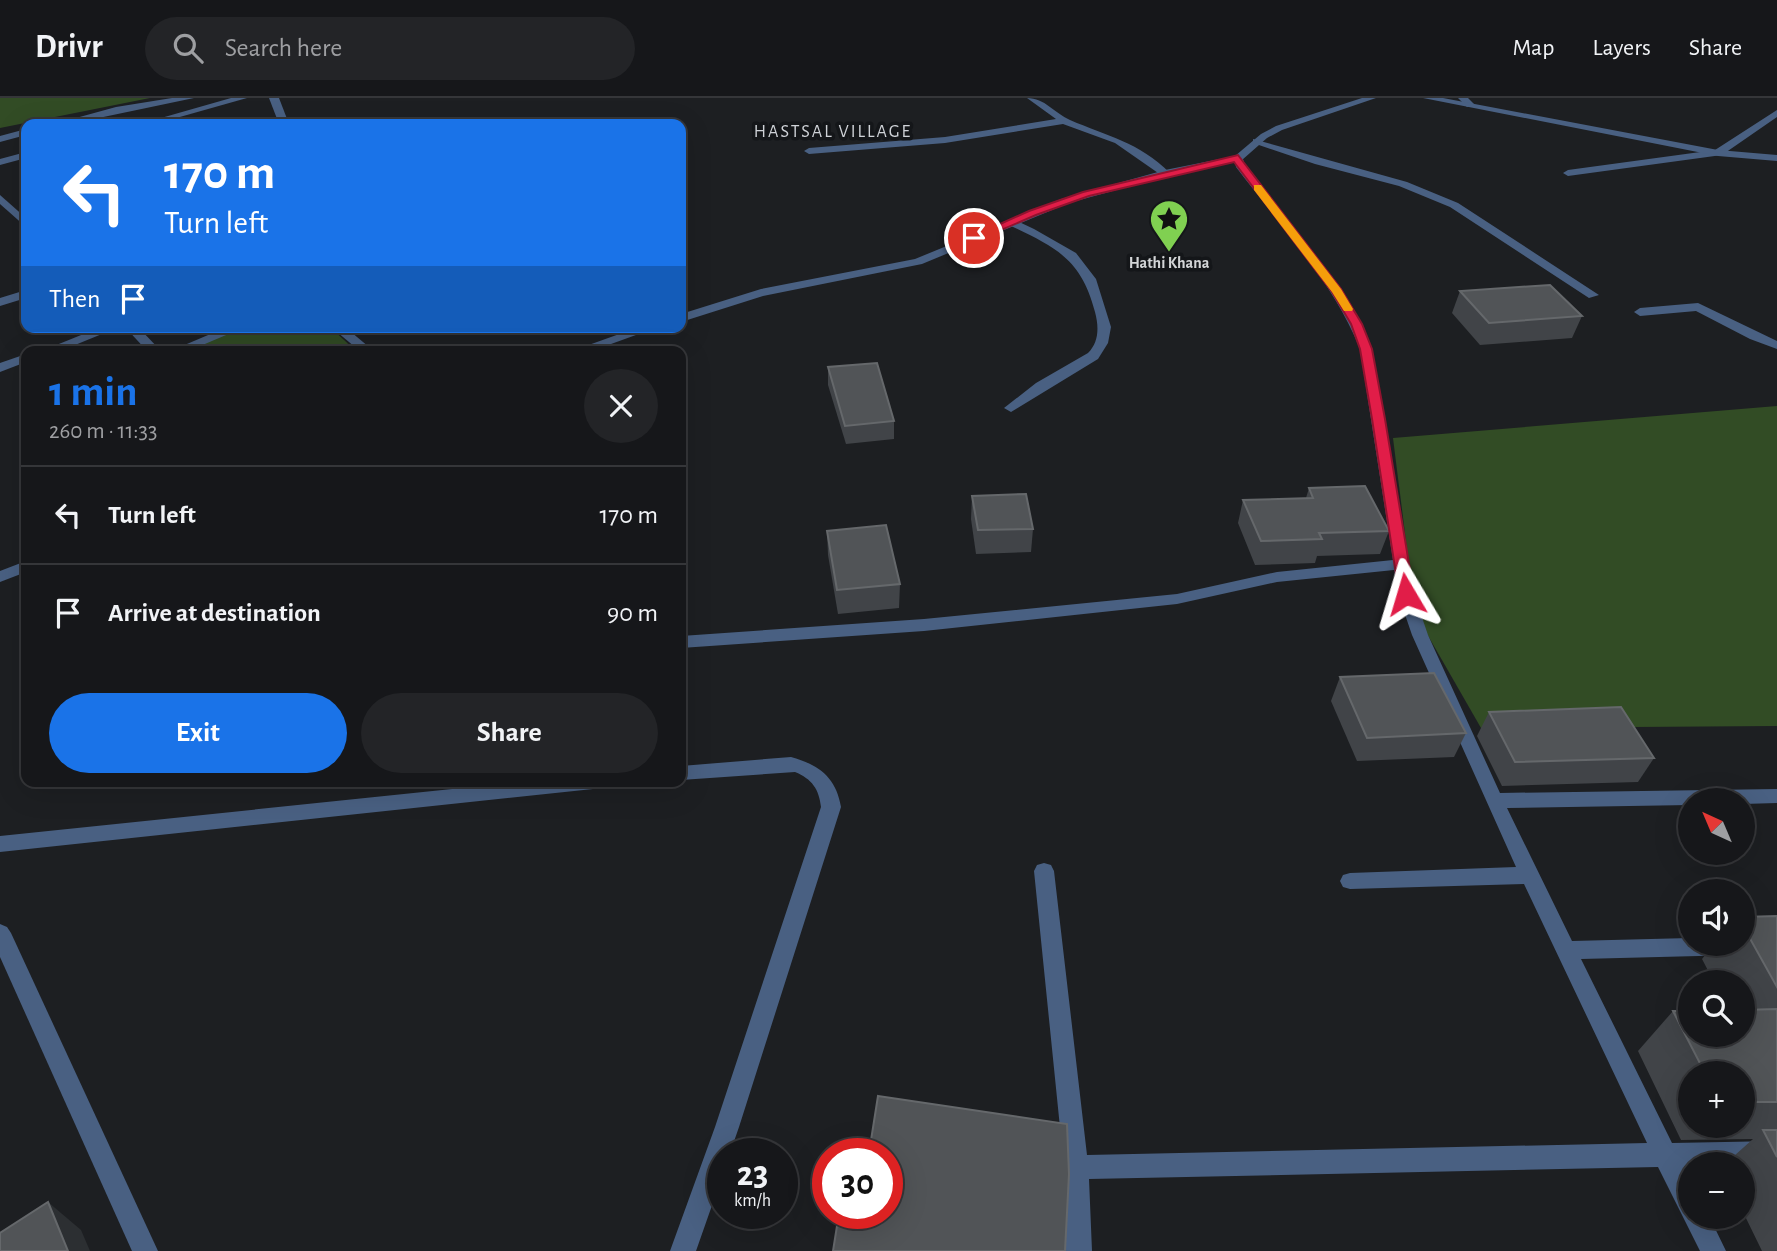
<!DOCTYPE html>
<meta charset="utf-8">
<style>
body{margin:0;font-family:"Alegreya Sans",sans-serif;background:#232427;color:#f1f3f6;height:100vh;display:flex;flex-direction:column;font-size:26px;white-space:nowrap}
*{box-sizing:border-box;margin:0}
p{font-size:23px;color:#9e9fa2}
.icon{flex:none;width:38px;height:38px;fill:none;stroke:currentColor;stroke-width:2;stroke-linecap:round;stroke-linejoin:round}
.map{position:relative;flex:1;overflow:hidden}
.drawer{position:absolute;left:21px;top:248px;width:665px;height:441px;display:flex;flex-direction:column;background:#16171a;border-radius:14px;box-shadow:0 7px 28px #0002,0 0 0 2px #353639}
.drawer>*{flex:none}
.guide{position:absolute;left:21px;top:21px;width:665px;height:214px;border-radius:14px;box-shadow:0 7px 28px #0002,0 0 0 2px #353639;background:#1a73e8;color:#fff;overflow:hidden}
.needle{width:46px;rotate:316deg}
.tools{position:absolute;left:1678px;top:690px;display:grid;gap:14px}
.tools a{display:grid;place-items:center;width:77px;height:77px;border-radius:50%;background:#16171a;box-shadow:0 7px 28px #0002,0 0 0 2px #353639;font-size:35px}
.speed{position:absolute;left:707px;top:1040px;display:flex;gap:14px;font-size:35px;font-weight:700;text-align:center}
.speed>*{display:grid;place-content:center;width:91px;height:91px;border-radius:50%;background:#16171a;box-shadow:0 7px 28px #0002,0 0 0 2px #353639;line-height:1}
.speed small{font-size:18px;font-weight:400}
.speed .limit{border:10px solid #d22;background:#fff;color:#111}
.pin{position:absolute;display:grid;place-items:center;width:60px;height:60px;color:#fff;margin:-30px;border:4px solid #fff;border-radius:50%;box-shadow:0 2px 7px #0007}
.me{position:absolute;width:77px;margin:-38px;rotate:353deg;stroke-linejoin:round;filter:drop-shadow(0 0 5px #0008)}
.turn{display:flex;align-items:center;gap:24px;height:147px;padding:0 28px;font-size:32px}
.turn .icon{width:91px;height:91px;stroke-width:2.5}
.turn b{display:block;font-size:49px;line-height:60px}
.then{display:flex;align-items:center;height:66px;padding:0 28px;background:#0003;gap:14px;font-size:26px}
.round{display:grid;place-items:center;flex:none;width:74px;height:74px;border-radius:37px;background:#232427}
.overview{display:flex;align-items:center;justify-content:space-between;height:119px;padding:0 28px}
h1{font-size:42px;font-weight:700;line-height:52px;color:#1a73e8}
.action{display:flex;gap:14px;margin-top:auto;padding:14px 28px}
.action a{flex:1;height:80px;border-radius:42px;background:#1a73e8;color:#fff;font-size:28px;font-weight:700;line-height:80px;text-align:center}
.action a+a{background:#232427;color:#f1f3f6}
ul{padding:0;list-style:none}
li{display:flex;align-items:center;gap:21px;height:98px;padding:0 28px;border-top:2px solid #353639}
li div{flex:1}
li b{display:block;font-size:26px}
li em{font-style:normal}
header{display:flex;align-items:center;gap:42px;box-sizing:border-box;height:98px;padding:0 35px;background:#16171a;border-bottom:2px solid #353639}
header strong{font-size:33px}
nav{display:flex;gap:38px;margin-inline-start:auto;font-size:24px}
.search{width:490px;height:63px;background:#232427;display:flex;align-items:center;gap:18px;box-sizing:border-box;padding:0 24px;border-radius:38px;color:#9e9fa2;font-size:26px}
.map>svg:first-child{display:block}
.green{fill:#324c25}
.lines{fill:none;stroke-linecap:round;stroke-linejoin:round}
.minor{fill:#496082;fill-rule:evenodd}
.tertiary{fill:#496082;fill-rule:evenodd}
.wall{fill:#414448;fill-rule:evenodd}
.shaded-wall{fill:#2c2f32}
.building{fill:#515457;stroke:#65686b;stroke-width:2}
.route{fill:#e11d48;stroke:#92132f;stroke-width:2}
.slow{fill:#f59e0b}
.labels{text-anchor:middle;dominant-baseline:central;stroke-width:7;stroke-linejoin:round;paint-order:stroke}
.far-poi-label{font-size:16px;font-weight:bold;fill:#d3d5d7;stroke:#141619}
.far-neighbourhood-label{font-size:18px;letter-spacing:2px;fill:#cfd2d7;stroke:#141619}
</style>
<header>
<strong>Drivr</strong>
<div class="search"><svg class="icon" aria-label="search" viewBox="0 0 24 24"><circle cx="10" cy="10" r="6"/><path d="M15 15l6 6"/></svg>Search here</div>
<nav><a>Map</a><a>Layers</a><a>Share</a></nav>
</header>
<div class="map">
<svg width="1777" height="1153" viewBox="0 0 1777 1153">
<rect width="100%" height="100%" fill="#1d1f22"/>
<g class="green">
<polygon points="0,0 150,0 0,30"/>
<polygon points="245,229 330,229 357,254 178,254"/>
<polygon points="1777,308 1777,628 1481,630 1415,515 1393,340"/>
</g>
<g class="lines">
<g class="minor">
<polygon points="269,0 279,0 289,26 279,26"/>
<path d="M 1027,0 C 1045,0 1054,15 1070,22 C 1107,38 1139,44 1170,75 L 1161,77 L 1115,45 L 1063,26 L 945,45 L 809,56 L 804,53 L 809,50 L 945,39 L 1056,21 Z"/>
<polygon points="1458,0 1468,0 1475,7 1467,9"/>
<polygon points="1777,12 1777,19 1722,57 1568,78 1563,75 1568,72 1715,52"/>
<polygon points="1253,41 1407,84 1458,105 1599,197 1589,200 1450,109 1399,88 1315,66 1253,45"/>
<path d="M 1234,58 L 1242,58 L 1245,67 L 1341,190 L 1362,226 L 1372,251 L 1414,496 L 1428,537 L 1500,695 L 1777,691 L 1777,705 L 1743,706 L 1743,702 L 1690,702 L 1690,707 L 1507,710 L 1572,843 L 1690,840 L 1690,845 L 1743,845 L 1743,839 L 1777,838 L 1777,856 L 1581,861 L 1672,1045 L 1777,1043 L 1777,1067 L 1690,1066 L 1690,1068 L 1684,1068 L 1690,1082 L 1690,1118 L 1709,1118 L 1726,1153 L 1700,1153 L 1658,1069 L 1089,1081 L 1092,1153 L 1066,1153 L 1064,1069 L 1034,773 L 1037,767 L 1044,765 L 1051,767 L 1054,773 L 1087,1057 L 1647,1045 L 1524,786 L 1350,791 L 1343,789 L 1340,783 L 1343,777 L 1350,775 L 1516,769 L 1412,537 L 1398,496 L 1394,472 L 1277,484 L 1177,506 L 924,533 L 681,550 L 681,538 L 924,521 L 1177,496 L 1277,474 L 1393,462 L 1360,251 C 1333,183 1280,127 1236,69 Z"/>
<polygon points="0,97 26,120 26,129 0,106"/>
<path d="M 1007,122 L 1015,122 L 1034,131 L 1076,155 L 1096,181 L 1111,229 L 1108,245 L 1098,261 L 1011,314 L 1004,310 L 1036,285 L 1088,255 C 1099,244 1099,229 1095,214 C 1081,160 1055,149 1007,126 Z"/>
<polygon points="26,192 26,200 0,208 0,200"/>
<polygon points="1698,205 1777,243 1777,251 1750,241 1696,213 1640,218 1634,214 1640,210"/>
<polygon points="101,229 119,229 58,254 39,254"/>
<polygon points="125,229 138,229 162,254 148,254"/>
<polygon points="227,229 245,229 186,254 168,254"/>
<polygon points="331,229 345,229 375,254 361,254"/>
<polygon points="26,256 26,264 0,274 0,265"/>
<path d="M 791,659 C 819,667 836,679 841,709 L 739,1029 L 730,1055 L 723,1055 L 723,1076 L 696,1153 L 670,1153 L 715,1029 L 821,709 C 819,691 812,681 795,674 L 681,682 L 681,668 Z"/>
<polygon points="520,684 602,684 600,689 593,691 0,754 0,738"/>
<polygon points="0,826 7,829 11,835 158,1153 132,1153 0,859"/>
</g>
<g class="tertiary">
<polygon points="172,0 194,0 70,26 54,26 116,9"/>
<polygon points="231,0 247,0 155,26 140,26"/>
<polygon points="1362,0 1376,0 1282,32 1267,40 1242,62 1167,78 1069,105 922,166 763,198 681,224 681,216 761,191 915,161 1061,101 1165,72 1235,58 1261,36 1276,28"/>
<polygon points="1423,0 1443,0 1718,52 1777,57 1777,63 1718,58"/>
<polygon points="26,31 26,37 0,44 0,38"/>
<polygon points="26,54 26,60 0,67 0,61"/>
<polygon points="639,229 658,229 589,254 569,254"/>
<polygon points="26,463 26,474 0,484 0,473"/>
</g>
</g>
<g class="wall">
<polygon points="1460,193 1582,218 1572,240 1480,247 1452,215"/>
<polygon points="828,269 894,323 894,341 846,346 828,287"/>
<polygon points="1309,390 1389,433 1380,456 1317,458 1315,465 1255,467 1238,425 1243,402 1306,400"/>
<polygon points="972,398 1033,431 1031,454 976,456 971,421"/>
<polygon points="827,433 900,486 899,510 838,516 828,457"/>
<polygon points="1340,579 1466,635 1454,659 1357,663 1331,603"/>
<polygon points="1489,614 1654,660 1638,684 1502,688 1477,638"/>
<path d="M 1777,818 L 1777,1153 L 1762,1153 L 1743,1114 L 1743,1066 L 1725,1066 L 1753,1041 L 1681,1042 L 1638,953 L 1673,913 L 1743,936 L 1743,884 L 1714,884 L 1702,861 L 1715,845 L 1743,845 L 1743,819 ZM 1690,975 L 1743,975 L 1743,1027 L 1690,1027 Z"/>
</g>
<polygon class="shaded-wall" points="48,1104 81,1132 90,1153 68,1153"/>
<g class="building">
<polygon points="1550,187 1582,218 1489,225 1460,193"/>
<polygon points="877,265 894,323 845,328 828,269"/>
<polygon points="1365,388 1389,433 1319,435 1322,441 1261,443 1243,402 1313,400 1309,390"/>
<polygon points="1026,396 1033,431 978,432 972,398"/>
<polygon points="886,427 900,486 837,492 827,433"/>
<polygon points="1434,575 1466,635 1367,640 1340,579"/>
<polygon points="1621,609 1654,660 1515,664 1489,614"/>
<polygon points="1777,818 1777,889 1743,828 1743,819"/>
<polygon points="1777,911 1777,1004 1743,1004 1743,975 1705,975 1673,913 1690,913 1690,936 1743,936 1743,912"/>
<polygon points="878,998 1067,1026 1069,1076 1065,1153 833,1153 837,1128 856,1131 859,1115 887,1115 887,1055 869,1055"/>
<polygon points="1763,1032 1777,1032 1777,1059"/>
<polygon points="48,1104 68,1153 0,1153 0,1135"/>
</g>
<polygon class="route" points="1238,57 1341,191 1362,226 1372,251 1385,321 1414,496 1411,499 1406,501 1399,496 1372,321 1360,251 1351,226 1332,194 1234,64 1089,98 1036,117 978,142 969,140 1029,113 1083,94"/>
<polygon class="slow" points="1254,87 1261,87 1341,191 1353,211 1352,213 1344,213 1332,194 1254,92"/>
<defs>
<g id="sight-pin" transform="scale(2.0125)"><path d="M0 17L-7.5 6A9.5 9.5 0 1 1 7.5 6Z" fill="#80d051" stroke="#141619"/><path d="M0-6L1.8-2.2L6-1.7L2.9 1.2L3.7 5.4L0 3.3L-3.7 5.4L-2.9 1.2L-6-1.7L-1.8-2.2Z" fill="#111"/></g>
</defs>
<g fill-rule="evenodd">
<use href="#sight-pin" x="1169" y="121"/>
</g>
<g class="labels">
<g class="far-poi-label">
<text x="1169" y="165">Hathi Khana</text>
</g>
<g class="far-neighbourhood-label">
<text x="833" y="34">HASTSAL VILLAGE</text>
</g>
</g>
</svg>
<div class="tools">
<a><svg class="needle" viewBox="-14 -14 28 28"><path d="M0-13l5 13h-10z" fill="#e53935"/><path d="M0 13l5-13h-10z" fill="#9e9fa2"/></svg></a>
<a><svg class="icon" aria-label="sound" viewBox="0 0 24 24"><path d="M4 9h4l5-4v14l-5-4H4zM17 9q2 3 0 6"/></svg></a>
<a><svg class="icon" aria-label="search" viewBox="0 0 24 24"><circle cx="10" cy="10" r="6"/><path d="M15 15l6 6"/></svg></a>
<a>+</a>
<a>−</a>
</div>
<div class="speed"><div>23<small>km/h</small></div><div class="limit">30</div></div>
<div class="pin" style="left:974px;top:140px;background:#d93025"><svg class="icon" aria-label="arrive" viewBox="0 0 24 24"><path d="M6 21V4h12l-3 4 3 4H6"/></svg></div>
<svg class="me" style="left:1406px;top:496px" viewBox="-20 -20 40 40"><path d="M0-17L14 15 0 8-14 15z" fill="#e11d48" stroke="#fff" stroke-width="4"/></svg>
<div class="guide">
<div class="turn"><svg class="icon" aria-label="left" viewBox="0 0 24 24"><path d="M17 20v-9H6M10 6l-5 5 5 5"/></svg><div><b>170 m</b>Turn left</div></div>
<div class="then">Then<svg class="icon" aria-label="arrive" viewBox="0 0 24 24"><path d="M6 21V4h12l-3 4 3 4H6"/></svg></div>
</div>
<section class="drawer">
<div class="overview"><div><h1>1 min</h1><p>260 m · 11:33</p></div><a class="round"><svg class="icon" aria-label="close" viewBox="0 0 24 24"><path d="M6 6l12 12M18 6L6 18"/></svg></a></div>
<ul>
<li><svg class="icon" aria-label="left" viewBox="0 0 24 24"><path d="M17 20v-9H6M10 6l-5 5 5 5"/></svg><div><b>Turn left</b></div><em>170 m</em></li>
<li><svg class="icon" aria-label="arrive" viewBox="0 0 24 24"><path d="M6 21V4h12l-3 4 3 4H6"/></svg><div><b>Arrive at destination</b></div><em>90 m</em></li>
</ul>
<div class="action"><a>Exit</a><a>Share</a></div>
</section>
</div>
